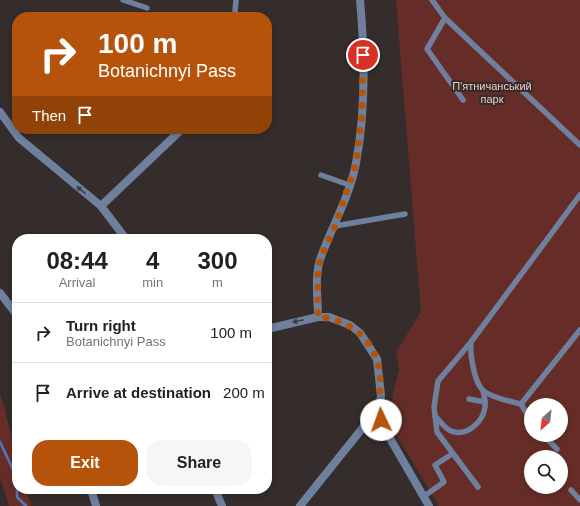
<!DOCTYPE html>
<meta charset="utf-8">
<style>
body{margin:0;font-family:Helvetica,sans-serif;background:#f6f6f6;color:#202124;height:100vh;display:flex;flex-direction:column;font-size:15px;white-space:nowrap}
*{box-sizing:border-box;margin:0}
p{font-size:13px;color:#757577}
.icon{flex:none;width:22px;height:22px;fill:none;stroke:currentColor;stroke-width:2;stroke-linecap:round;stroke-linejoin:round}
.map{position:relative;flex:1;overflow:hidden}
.sheet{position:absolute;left:12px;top:234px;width:260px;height:260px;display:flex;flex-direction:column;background:#fff;border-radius:16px;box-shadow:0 2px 6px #0003}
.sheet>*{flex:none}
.top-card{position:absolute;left:12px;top:12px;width:260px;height:122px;border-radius:16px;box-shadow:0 2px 6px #0003;background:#b45309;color:#fff;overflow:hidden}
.needle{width:26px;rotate:208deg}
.controls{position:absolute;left:524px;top:398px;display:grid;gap:8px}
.controls a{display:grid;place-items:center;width:44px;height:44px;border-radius:50%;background:#fff;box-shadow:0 2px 6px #0003;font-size:20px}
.pin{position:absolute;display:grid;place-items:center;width:34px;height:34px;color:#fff;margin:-17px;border:2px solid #fff;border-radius:50%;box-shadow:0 1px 4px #0007}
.me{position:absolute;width:44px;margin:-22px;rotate:357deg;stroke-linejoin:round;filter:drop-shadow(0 0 3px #0008)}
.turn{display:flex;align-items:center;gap:14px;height:84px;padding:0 20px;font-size:18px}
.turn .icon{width:52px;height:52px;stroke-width:2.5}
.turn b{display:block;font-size:28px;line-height:34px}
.then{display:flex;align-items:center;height:38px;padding:0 20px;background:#0003;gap:8px;font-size:15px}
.eta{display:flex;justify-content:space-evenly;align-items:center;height:68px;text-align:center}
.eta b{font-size:24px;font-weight:600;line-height:28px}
.primary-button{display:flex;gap:8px;margin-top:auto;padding:8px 20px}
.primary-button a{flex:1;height:46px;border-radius:16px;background:#b45309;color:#fff;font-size:16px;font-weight:600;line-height:46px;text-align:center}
.primary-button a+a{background:#f6f6f6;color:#202124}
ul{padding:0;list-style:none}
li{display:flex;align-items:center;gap:12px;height:60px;padding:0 20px;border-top:1px solid #e0e0e0}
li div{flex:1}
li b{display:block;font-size:15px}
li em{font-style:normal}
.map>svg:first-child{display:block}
.green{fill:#662d28;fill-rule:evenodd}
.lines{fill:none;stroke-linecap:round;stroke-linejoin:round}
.stream{stroke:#5379b9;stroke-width:2.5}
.service{stroke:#6e809d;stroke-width:5.5}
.minor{stroke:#6e809d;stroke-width:8}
.oneway{fill:#403e43}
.route{stroke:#b45309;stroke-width:7;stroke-dasharray:0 12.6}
.labels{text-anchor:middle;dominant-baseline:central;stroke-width:4;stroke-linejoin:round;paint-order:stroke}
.park-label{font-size:11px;fill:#f6c7c0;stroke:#342d2c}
</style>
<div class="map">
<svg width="580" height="506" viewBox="0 0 580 506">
<rect width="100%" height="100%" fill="#342d2c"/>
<g class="green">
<path d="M 396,0 L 580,0 L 580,506 L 439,506 L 391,426 L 389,411 L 399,369 L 396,352 L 421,312 ZM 531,405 L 561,405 L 561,435 L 531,435 ZM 531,457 L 561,457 L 561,487 L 531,487 Z"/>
<polygon points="0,393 17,455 17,489 26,489 31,506 9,506 0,477"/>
</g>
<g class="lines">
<g class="stream">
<polyline points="0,442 17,478"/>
<polyline points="17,487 17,497 26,506"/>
</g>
<g class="service">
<polyline points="123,0 147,8"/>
<polyline points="432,0 445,18 580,145"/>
<polyline points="235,12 236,0"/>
<polyline points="445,18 427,49 463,100"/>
<polyline points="321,175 349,185"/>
<polyline points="335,226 405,214"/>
<path d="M 471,342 C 470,354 474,385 485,392 C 496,399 509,401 521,404 L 531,421"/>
<polyline points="469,399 485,402"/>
<polyline points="521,404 580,330"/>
<path d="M 435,416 C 440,421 444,428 451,431 C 467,437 483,422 485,407 C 486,402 484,396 483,391"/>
<polyline points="543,435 557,449"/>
<polyline points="478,487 437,432 434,407 438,381 471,342 580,195"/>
<polyline points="571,490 580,500"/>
<polyline points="423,497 444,482 435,465 452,454"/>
</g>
<g class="minor">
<polyline points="0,112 19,138 101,206 126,239"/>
<polyline points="101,206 182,129"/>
<polyline points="0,293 17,315"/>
<path d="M 318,317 C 318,298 314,275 321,257 C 332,226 350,196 356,163 C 366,110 365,54 360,0"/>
<polyline points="267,329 318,317 329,317 350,325 360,333 377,359 381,396 378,412 384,428 429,506"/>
<polyline points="91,489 96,506"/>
<polyline points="215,489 222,506"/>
<polyline points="300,506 369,420 378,412"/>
</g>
</g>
<defs><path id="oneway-solid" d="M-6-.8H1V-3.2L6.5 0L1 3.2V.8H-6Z"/></defs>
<g class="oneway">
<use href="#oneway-solid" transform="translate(81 190) rotate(-140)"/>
<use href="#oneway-solid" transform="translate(298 321) rotate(168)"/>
</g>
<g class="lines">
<path class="route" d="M 363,55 L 362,114 L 356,164 L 335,226 L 321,257 L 318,270 L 318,317 C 352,319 378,343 380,377 C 381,391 377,407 381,420"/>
</g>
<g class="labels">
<g class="park-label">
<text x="492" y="86">П'ятничанський<tspan x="492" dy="13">парк</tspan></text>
</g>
</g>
</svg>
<div class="controls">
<a><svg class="needle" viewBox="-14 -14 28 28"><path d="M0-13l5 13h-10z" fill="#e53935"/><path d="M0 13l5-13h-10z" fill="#757577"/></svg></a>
<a><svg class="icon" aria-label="search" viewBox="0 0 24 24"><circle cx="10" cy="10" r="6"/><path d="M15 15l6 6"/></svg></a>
</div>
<div class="pin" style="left:363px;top:55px;background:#d93025"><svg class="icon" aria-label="arrive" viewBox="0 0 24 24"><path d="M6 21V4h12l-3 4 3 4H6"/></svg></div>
<svg class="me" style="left:381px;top:420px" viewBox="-20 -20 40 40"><circle r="19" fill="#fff"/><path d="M0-13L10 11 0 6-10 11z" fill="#b45309"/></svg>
<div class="top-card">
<div class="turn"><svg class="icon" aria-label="right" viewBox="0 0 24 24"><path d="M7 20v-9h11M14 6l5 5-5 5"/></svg><div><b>100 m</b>Botanichnyi Pass</div></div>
<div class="then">Then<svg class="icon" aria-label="arrive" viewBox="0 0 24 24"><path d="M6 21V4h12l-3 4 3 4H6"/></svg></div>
</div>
<section class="sheet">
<div class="eta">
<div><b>08:44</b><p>Arrival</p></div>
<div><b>4</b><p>min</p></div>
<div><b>300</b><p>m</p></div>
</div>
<ul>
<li><svg class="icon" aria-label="right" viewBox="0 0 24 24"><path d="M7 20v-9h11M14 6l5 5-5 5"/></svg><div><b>Turn right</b><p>Botanichnyi Pass</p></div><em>100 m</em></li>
<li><svg class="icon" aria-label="arrive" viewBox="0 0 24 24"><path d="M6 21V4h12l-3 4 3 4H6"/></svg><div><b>Arrive at destination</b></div><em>200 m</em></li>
</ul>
<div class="primary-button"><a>Exit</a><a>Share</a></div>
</section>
</div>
